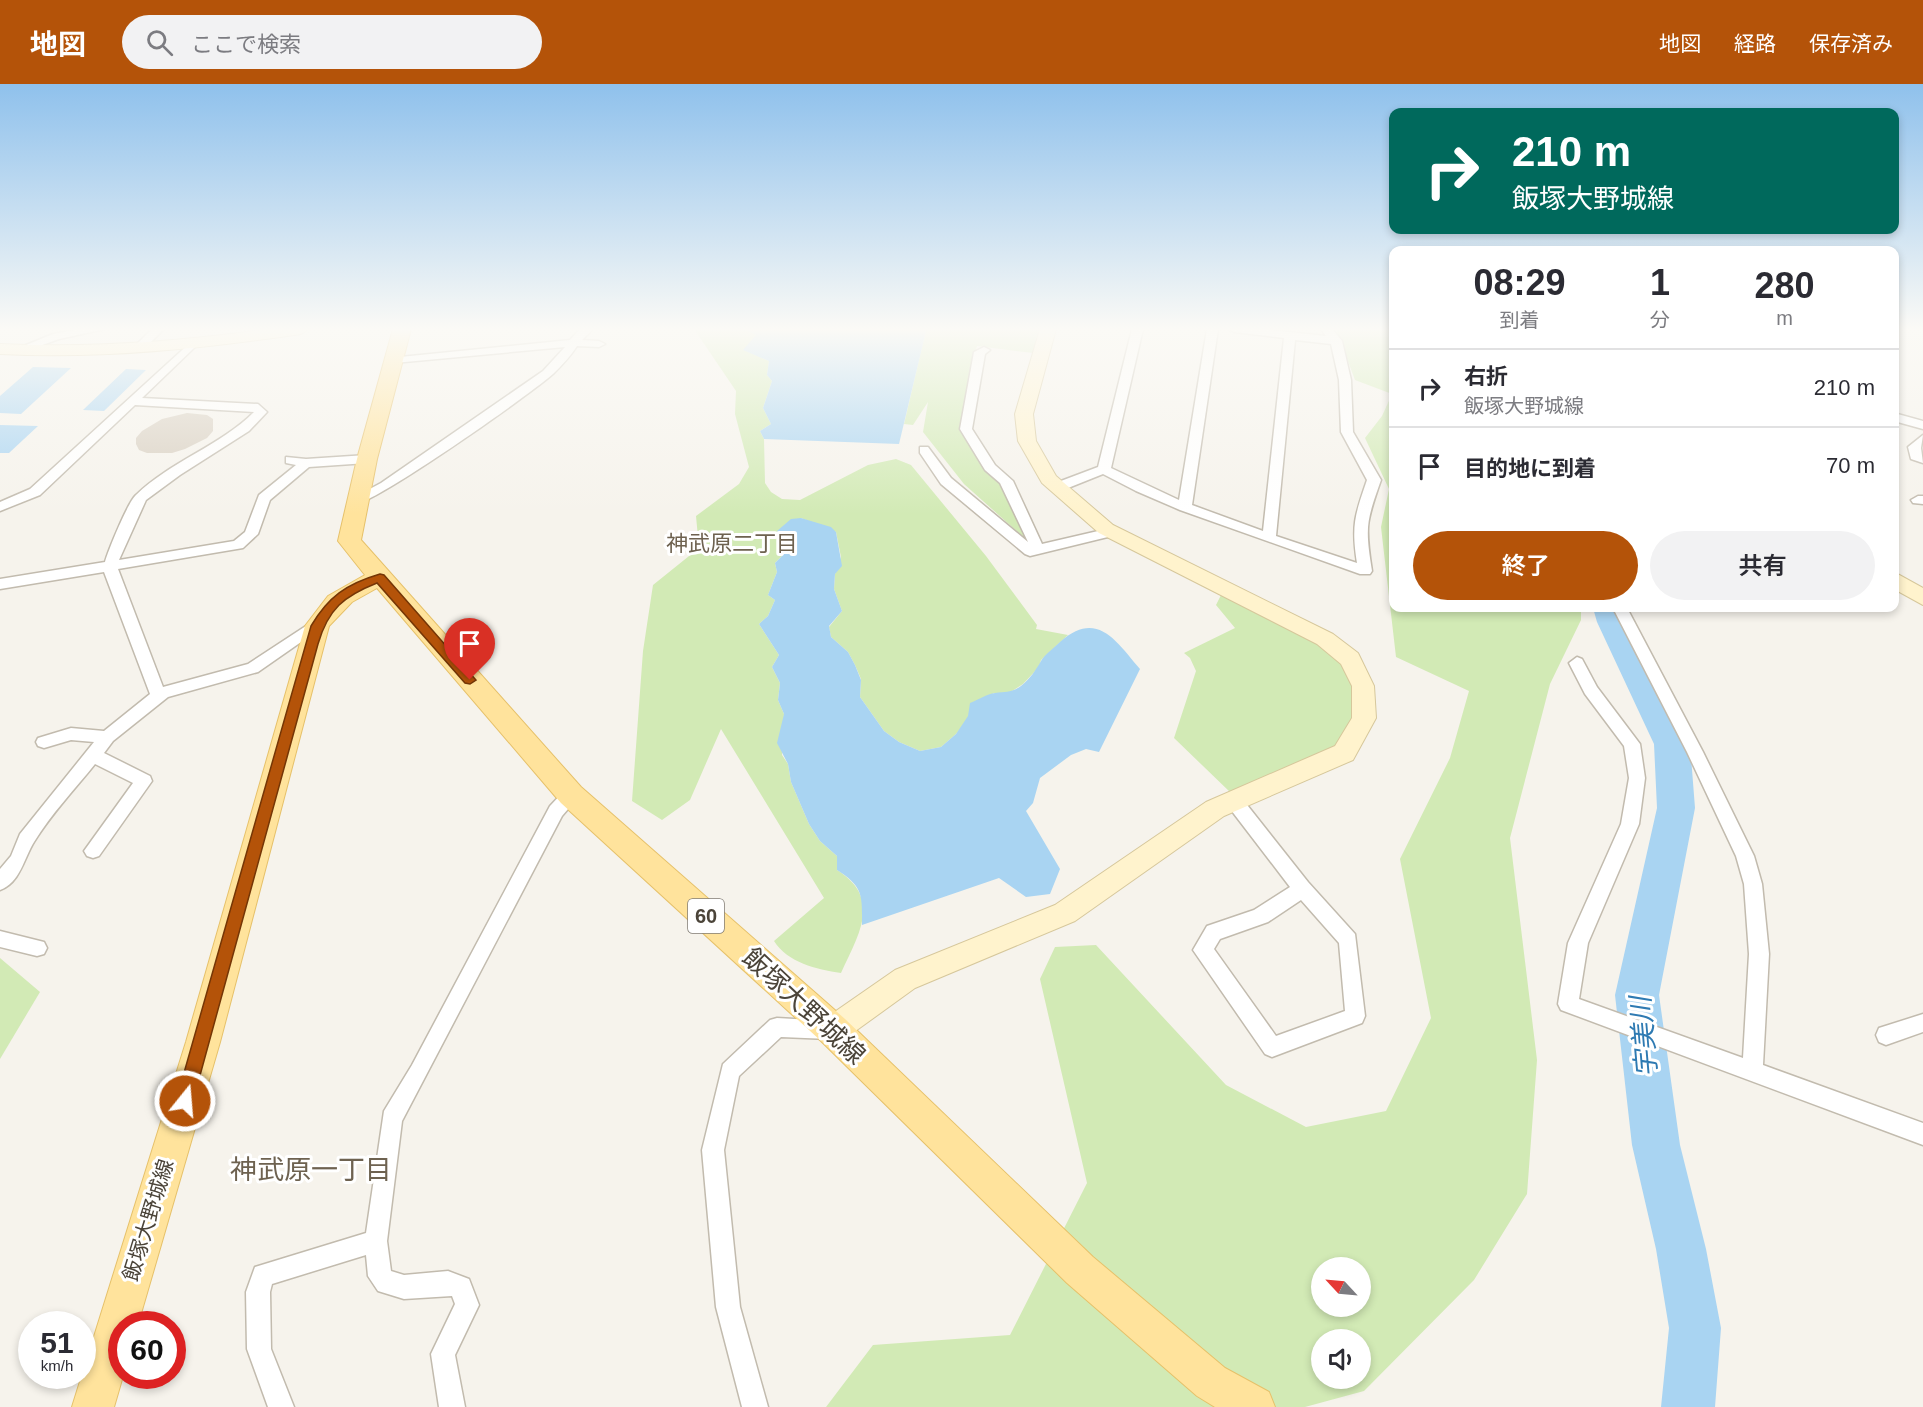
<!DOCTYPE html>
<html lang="ja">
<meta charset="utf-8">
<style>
body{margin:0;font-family:Arial,"Noto Sans JP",sans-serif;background:#f2f2f3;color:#2b2b33;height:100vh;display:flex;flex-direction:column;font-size:22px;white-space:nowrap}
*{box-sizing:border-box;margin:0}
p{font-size:20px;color:#7c7c81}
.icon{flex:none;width:33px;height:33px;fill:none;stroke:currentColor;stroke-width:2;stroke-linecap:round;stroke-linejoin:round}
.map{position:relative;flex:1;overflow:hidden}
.details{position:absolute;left:1389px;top:162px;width:510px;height:366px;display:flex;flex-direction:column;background:#fff;border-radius:12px;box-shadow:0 3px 9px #0003}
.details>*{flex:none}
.guide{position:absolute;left:1389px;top:24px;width:510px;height:126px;border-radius:12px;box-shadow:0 3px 9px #0003;background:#00695c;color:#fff;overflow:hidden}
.needle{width:39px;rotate:296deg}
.buttons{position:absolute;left:1311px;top:1173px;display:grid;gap:12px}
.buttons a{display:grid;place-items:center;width:60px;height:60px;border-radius:50%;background:#fff;box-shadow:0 3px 9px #0003;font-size:30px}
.speed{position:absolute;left:18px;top:1227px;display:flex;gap:12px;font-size:30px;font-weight:700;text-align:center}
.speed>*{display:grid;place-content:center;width:78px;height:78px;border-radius:50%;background:#fff;box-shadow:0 3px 9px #0003;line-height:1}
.speed small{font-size:15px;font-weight:400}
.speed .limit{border:9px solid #d22;background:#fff;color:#111}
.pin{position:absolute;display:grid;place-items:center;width:51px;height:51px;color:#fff;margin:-62px -26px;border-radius:50% 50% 50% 0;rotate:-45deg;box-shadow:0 0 6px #0007}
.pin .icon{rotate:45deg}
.me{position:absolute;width:66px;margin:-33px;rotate:17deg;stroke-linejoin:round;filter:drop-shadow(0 0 4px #0008)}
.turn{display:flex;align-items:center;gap:21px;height:126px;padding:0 24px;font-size:27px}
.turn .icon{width:78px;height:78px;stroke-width:2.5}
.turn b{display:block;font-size:42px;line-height:51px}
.eta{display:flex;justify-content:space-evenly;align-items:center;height:102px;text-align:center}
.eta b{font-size:36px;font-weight:600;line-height:42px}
.button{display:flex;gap:12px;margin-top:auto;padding:12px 24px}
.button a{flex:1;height:69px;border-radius:36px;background:#b45309;color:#fff;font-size:24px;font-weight:600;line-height:69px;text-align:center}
.button a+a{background:#f2f2f3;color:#2b2b33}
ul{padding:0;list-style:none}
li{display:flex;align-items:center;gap:18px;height:78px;padding:0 24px;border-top:2px solid #e1e1e2}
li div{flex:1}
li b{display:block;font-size:22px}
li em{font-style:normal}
header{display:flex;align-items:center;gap:36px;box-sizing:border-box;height:84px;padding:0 30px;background:#b45309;color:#fff}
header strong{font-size:28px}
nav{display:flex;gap:33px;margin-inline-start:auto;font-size:21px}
.search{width:420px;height:54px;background:#f2f2f3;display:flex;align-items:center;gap:15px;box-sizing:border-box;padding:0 21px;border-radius:33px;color:#7c7c81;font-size:22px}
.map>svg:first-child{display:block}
.green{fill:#d2eab5;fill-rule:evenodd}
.water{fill:#a9d4f2}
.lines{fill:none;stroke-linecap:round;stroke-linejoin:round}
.river{fill:#a9d4f2;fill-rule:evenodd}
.building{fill:#d8cfc1}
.street-casing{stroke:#c2bbae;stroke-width:3}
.secondary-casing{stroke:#d6c79b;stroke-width:2}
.primary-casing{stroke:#e6c16a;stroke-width:2}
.street{fill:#fff;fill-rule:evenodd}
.secondary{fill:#fff3cd;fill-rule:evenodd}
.primary{fill:#ffe39c;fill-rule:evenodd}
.route{fill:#b45309;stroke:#753606;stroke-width:1.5}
.labels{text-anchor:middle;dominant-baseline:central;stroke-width:6;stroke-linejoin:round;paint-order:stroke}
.shield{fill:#fff;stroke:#817c74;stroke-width:1.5}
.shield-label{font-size:20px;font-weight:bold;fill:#4b4439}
.street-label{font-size:21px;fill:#4b4439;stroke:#fff}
.neighbourhood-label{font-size:22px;fill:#6e6250;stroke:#fff}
.near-street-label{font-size:26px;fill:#4b4439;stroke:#fff}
.near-water-label{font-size:27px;font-style:italic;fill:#2e7ab2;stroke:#fff}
.near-neighbourhood-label{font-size:27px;fill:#6e6250;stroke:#fff}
</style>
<header>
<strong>地図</strong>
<div class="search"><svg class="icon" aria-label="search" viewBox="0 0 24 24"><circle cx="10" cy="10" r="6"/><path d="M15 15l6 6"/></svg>ここで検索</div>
<nav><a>地図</a><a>経路</a><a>保存済み</a></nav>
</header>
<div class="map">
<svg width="1923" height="1323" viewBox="0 0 1923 1323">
<rect width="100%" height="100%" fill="#f6f3ec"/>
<g class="green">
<path d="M 694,245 L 744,245 L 757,251 L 744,266 L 769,277 L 767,291 L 772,297 L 763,324 L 771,340 L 760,347 L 764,355 L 765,399 L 771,408 L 782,415 L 800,416 L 868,381 L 896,375 L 911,381 L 986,472 L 1037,541 L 1036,545 L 1068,551 L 1041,576 L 1039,583 L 1023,600 L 1009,609 L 994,609 L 985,614 L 956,650 L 941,663 L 920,667 L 899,658 L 884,647 L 860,613 L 861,595 L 855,581 L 848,568 L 831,553 L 829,543 L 842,527 L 834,505 L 835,490 L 841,473 L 836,448 L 801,434 L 784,462 L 783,471 L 775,479 L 777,488 L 768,511 L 775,516 L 768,532 L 759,540 L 779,571 L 772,583 L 780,599 L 778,616 L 784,630 L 782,671 L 788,680 L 791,698 L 809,740 L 820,757 L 837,772 L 837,786 C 883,815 858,851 841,889 C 816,885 788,879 774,857 L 824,814 L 721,645 L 690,716 L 662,736 L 632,717 L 643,567 L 653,501 L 699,464 L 696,432 L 739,400 L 749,383 L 735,330 L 736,307 Z"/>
<polygon points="929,245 1041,245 1033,269 977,262 970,288 961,345 988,389 1001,400 1031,460 964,400 923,348 928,318 913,341 904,340 926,246"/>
<path d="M 1336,245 L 1393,245 L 1394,524 L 1581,524 L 1581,536 L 1550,600 L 1510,754 L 1537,976 L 1527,1110 L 1474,1196 L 1364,1307 L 1305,1323 L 826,1323 L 873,1261 L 1010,1251 L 1087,1099 L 1040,895 L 1055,863 L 1096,861 L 1226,1001 L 1306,1043 L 1386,1027 L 1431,934 L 1400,775 L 1450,674 L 1469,607 L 1396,573 L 1381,443 L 1389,405 L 1365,354 L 1382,332 L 1392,310 L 1355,296 ZM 1322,1184 L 1360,1184 L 1360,1222 L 1322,1222 ZM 1322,1256 L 1360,1256 L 1360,1294 L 1322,1294 Z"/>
<polygon points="1221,511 1320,560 1343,582 1351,595 1356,633 1340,661 1231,709 1174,654 1196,587 1190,574 1184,569 1235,544 1216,521"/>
<polygon points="0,874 40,908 0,975"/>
</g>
<g class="water">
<polygon points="744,245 929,245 926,247 899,360 764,355 760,347 771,340 763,324 772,297 767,291 769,277 743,266 756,251"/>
<polygon points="33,283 71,284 21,330 0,329 0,312"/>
<polygon points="126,285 146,286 104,327 83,326"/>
<polygon points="0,341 38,342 9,369 0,369"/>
<path d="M 801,434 L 831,443 L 836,448 L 842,482 L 835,490 L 834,505 L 842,527 L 829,542 L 831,553 L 848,568 L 855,581 L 861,596 L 860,613 L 884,647 L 899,658 L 920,667 L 941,663 L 956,650 L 968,632 L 970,619 C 978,616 987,610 995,609 C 1006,607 1011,609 1021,602 C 1029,596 1036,586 1041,577 C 1044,571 1055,563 1060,558 C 1097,525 1116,557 1140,585 L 1099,668 L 1086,665 L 1071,671 L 1040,694 L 1033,719 L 1026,727 L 1060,785 L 1050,810 L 1026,813 L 999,794 L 862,841 C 862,812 864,803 837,786 L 837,772 L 820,757 L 809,740 L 791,698 L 788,680 L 777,659 L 784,630 L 778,616 L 780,599 L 772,583 L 779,571 L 759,540 L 768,532 L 775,516 L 768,511 L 777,488 L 775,479 L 783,471 L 784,462 L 777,447 L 791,435 Z"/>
</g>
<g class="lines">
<polygon class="river" points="1593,524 1625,524 1629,538 1690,660 1695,724 1659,911 1680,1061 1706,1165 1721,1244 1715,1323 1661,1323 1669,1244 1656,1165 1632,1061 1615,911 1657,724 1654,660 1597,538"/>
</g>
<polygon class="building" points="187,329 207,331 213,335 213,347 207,354 185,365 172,369 147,369 139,366 136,360 136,354 142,347 162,335"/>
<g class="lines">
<g class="street-casing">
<g id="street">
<polygon points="80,245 105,245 59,255 20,269 14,266 53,250"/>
<polygon points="152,245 164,245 142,267 134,267 134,263"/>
<path d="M 580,245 L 593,245 L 582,256 L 599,257 L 605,260 L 599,263 L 577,262 C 570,273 562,281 553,290 C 532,309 368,425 351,421 L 351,415 L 381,399 L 543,287 L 565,263 L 394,279 L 388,276 L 390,274 L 570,256 Z"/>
<path d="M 1132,245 L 1143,245 L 1111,384 L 1179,416 L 1207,245 L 1218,245 L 1192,421 L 1263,447 L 1284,254 L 1234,248 L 1228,245 L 1260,245 L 1326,252 L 1321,245 L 1332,245 L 1342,257 L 1351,296 L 1353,348 L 1381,396 C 1366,438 1365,443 1372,487 L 1370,490 L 1360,490 L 1180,426 L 1136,407 L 1103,390 L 1063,406 L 1053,406 L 1053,400 L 1098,383 ZM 1295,256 L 1331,260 L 1339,296 L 1341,348 L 1367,396 C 1355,431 1351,441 1357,479 L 1276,452 Z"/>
<path d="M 191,258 L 195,259 L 195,263 L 142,314 L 258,320 L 267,328 L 249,347 L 180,391 L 146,416 L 119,476 L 234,457 L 245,448 L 259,411 L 296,381 L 286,379 L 286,373 L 306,375 L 367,371 L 373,375 L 367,379 L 309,383 L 270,416 L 258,450 L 243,464 L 118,485 L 163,603 L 248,580 L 312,538 L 317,537 L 324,542 L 258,588 L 168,613 L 113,657 L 104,669 L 150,692 L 152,697 L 99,772 L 93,774 L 87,772 L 84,767 L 133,699 L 95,680 C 75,705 51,730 34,758 C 24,774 20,799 0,806 L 0,785 L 11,772 L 20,750 L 94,658 L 71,656 L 44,664 L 38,662 L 36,658 L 38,654 L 71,644 L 104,647 L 150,610 L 104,488 L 0,505 L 0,495 L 105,478 C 108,467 128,418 136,411 C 171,377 220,362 254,328 L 135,321 L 40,411 L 0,427 L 0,418 L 30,405 Z"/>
<polygon points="984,263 990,266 985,270 972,345 995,381 1013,397 1042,460 1111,444 1116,445 1116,451 1030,472 1025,470 941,400 920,369 920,363 928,363 951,394 1028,458 1000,399 985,386 960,345 974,268"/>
<polygon points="1894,329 1923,337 1923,345 1894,337"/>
<polygon points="1923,351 1921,364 1923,379 1911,375 1908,363"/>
<polygon points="1918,412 1923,412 1923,420 1913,419 1911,416"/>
<polygon points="1613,524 1627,524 1703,668 1754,772 1762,800 1769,870 1763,981 1923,1039 1923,1061 1561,926 1558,920 1568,859 1621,740 1629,694 1624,662 1585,610 1569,579 1577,573 1582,575 1597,603 1640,660 1645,694 1639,740 1588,859 1579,915 1743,974 1749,870 1744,800 1736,772 1687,668"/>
<polygon points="571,704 577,706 580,711 562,732 402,1037 387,1157 391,1187 404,1191 448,1187 469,1195 479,1221 455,1271 465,1323 439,1323 431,1270 455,1220 452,1212 404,1215 378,1207 368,1192 366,1171 272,1200 270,1208 271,1265 294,1323 268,1323 247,1265 246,1208 255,1183 366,1149 384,1027 412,981 550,722 565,706"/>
<path d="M 1234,710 L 1240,712 L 1308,798 L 1355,850 L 1365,932 L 1362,939 L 1272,973 L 1265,970 L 1193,866 L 1207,842 L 1254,826 L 1290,803 L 1228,722 L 1225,717 L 1228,712 ZM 1301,816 L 1339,859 L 1345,927 L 1276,952 L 1214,865 L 1220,855 L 1268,838 Z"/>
<polygon points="0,847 44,858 47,864 44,870 37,872 0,863"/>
<polygon points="1923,930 1923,948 1886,961 1879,958 1876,951 1879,944"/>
<polygon points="777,934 829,937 836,939 839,946 836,953 829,955 781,953 739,992 724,1066 740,1223 768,1323 742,1323 716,1223 702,1066 723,980 770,936"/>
</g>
</g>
<g class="secondary-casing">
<g id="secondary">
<path d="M 269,245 L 309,245 L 301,250 C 199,265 103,275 0,270 L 0,260 C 91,264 179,258 269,245 Z"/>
<polygon points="1040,245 1056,245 1033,330 1036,357 1056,392 1113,441 1333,550 1358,569 1374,602 1376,634 1353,676 1224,732 1075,837 915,904 843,956 833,960 823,956 818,946 823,936 895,886 1055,821 1206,718 1335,662 1352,634 1352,602 1341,580 1317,560 1099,449 1042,399 1018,357 1015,330"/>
<polygon points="1894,488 1923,504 1923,521 1894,505"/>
</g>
</g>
<g class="primary-casing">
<polygon id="primary" points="393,245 411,245 377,375 361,456 581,703 845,935 1093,1173 1225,1284 1269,1308 1275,1323 1215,1323 1197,1312 1067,1199 821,957 561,719 377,504 352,518 329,542 220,958 138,1240 122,1240 123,1292 114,1323 72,1323 186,958 305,542 328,512 365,491 338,457 357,375"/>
</g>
<use href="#street" class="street"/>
<use href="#secondary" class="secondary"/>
<use href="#primary" class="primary"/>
</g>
<linearGradient id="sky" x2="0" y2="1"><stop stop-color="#8fc1ec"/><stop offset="0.57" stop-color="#fbfaf6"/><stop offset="1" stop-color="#fbfaf6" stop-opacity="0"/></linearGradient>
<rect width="1923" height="430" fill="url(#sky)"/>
<path class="route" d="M 380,490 L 384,491 L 476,596 L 470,600 L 465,599 L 377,499 C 344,512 328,525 318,560 L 193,1017 L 191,1023 L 185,1025 L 178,1023 L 176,1017 L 311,542 C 328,513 346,500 380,490 Z"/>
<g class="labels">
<rect class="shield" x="688" y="815" width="36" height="34" rx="4.5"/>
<g class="shield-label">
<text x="706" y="832">60</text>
</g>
<g class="street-label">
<text transform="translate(148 1136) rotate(-73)">飯塚大野城線</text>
</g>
<g class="neighbourhood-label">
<text x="732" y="459">神武原二丁目</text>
</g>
<g class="near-street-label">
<text transform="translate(804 922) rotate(43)">飯塚大野城線</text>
</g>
<g class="near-water-label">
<text transform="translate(1644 953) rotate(-95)">宇美川</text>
</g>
<g class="near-neighbourhood-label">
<text x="311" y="1086">神武原一丁目</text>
</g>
</g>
</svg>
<div class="buttons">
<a><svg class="needle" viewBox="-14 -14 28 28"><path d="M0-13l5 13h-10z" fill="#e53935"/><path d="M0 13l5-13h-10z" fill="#7c7c81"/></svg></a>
<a><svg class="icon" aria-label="sound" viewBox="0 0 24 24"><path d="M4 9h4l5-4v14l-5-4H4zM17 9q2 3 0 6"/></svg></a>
</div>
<div class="speed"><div>51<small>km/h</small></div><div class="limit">60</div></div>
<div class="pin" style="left:470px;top:596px;background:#d93025"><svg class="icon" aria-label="arrive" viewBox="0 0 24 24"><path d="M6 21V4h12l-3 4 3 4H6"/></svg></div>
<svg class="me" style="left:185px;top:1017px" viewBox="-20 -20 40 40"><circle r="17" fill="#b45309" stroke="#fff" stroke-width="3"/><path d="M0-11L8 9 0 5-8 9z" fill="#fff"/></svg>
<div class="guide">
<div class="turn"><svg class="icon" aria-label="right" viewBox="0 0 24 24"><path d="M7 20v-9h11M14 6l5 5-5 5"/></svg><div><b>210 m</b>飯塚大野城線</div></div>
</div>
<section class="details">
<div class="eta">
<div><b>08:29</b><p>到着</p></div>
<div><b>1</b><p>分</p></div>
<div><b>280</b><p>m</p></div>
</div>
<ul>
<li><svg class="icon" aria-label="right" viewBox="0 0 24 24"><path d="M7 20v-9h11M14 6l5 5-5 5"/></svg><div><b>右折</b><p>飯塚大野城線</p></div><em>210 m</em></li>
<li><svg class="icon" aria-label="arrive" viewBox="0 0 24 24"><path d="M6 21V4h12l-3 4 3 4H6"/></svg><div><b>目的地に到着</b></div><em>70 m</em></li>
</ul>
<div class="button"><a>終了</a><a>共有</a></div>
</section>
</div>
